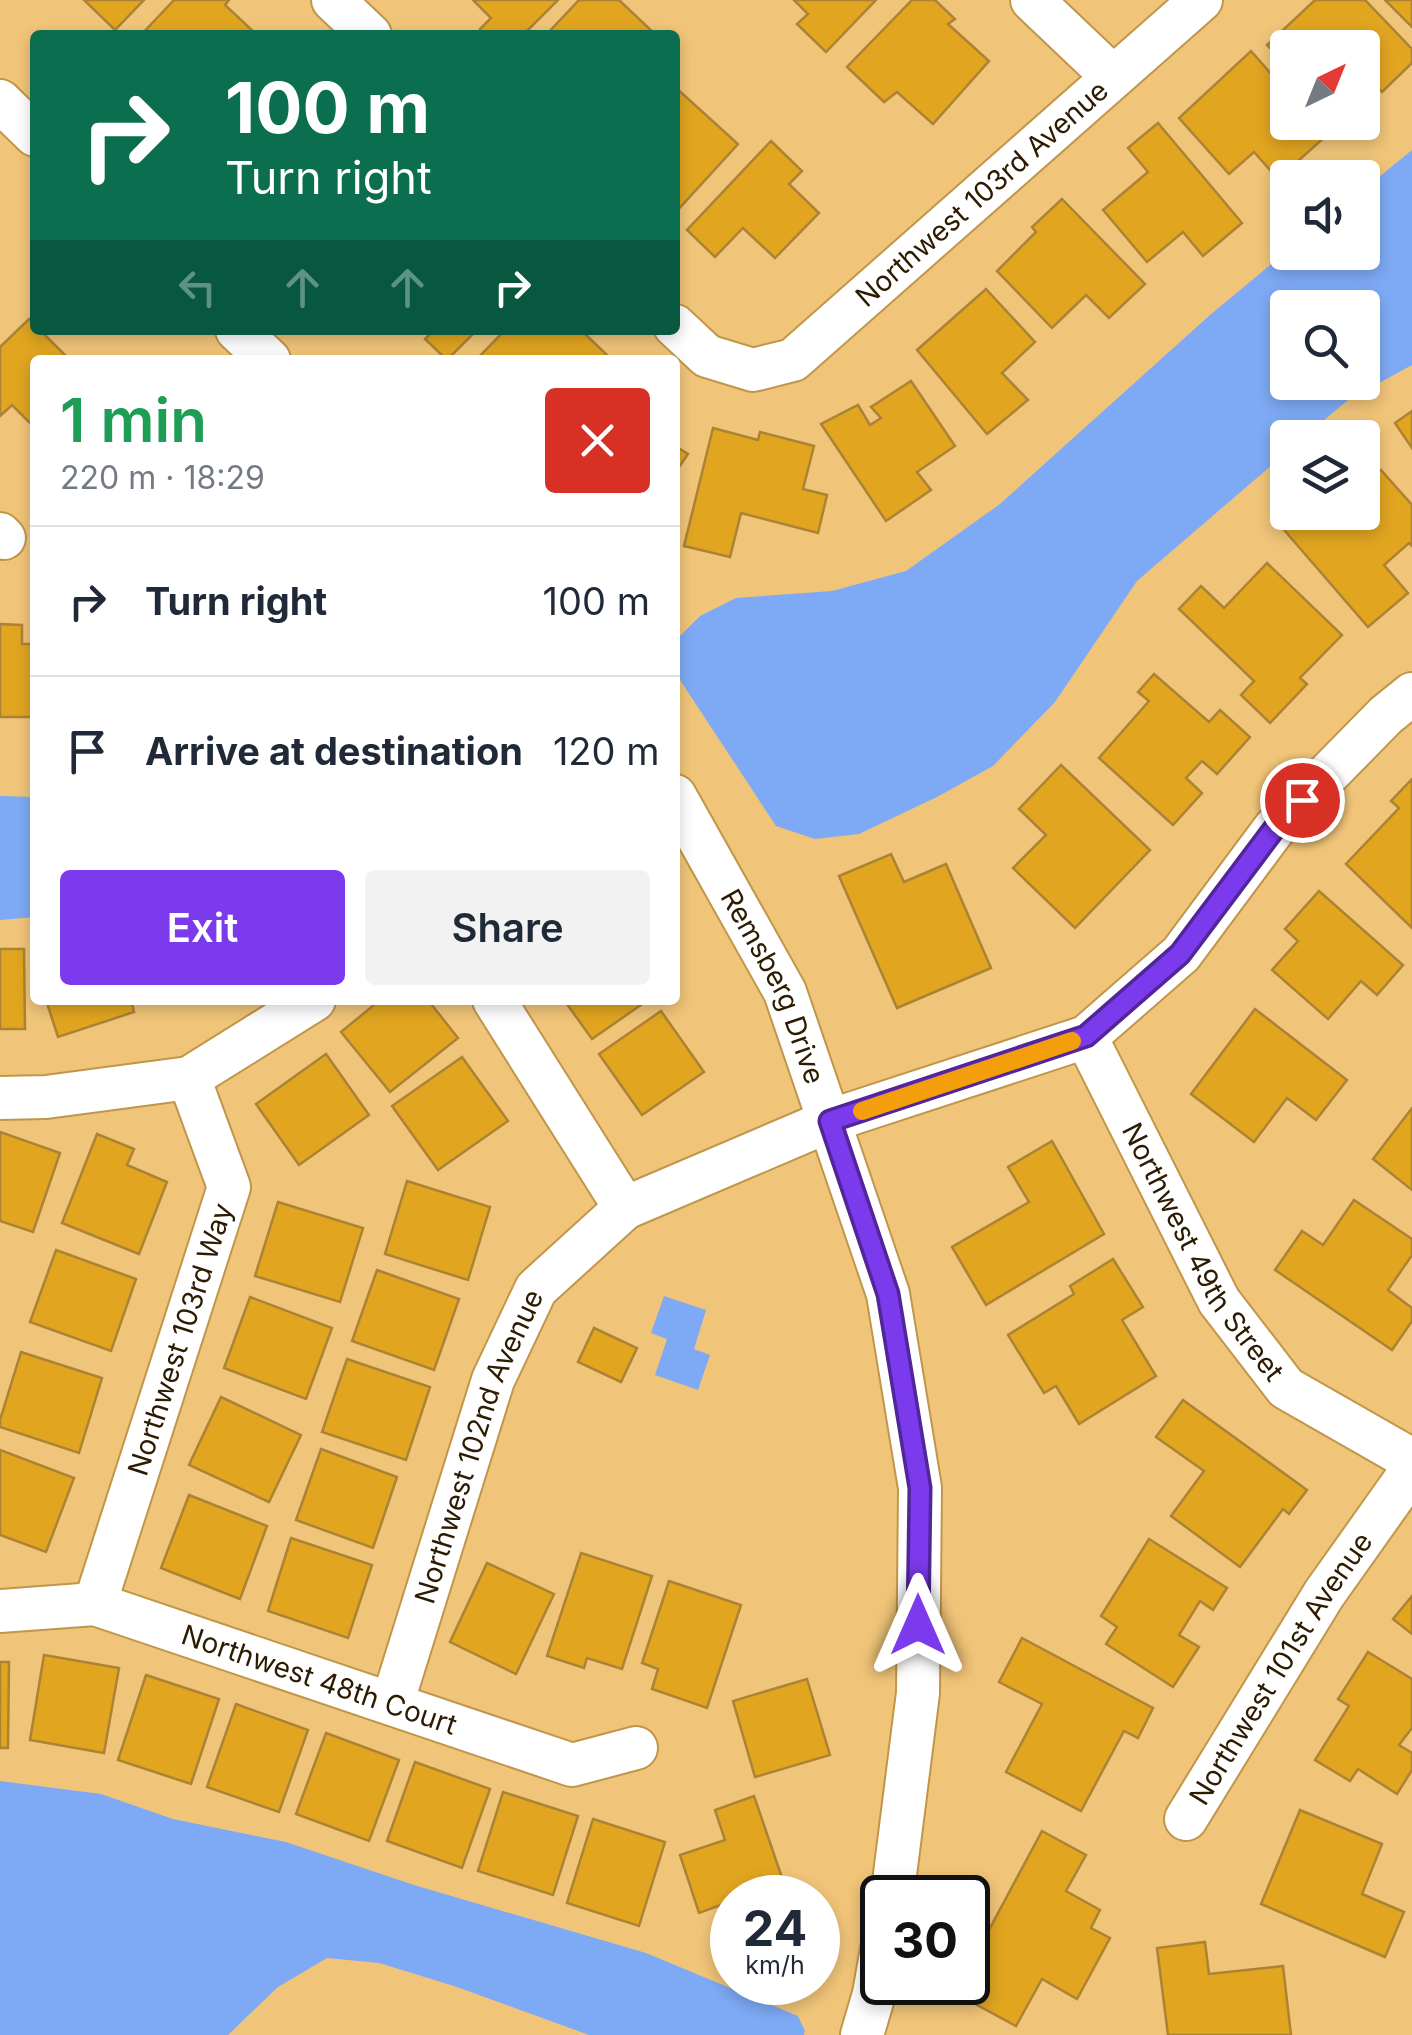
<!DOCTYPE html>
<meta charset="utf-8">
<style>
body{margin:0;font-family:Inter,sans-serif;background:#f2f2f3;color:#1f2937;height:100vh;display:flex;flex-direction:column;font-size:38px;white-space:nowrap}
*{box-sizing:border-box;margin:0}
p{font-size:32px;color:#747a83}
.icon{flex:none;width:55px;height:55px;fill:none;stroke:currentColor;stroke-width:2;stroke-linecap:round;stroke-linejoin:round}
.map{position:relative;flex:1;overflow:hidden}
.sheet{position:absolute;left:30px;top:355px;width:650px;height:650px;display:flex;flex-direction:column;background:#fff;border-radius:10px;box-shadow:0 5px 15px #0003}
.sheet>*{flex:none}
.guide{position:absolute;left:30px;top:30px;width:650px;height:305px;border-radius:10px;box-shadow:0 5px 15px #0003;background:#0b6e4f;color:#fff;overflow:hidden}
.needle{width:65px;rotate:43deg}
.buttons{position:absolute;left:1270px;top:30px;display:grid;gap:20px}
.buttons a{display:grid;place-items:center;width:110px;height:110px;border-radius:10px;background:#fff;box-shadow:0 5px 15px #0003;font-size:50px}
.speed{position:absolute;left:710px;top:1875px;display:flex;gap:20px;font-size:50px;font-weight:700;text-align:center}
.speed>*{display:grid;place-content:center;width:130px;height:130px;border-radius:50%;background:#fff;box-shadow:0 5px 15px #0003;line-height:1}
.speed small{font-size:25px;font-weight:400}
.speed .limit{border:5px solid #111;border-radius:15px;background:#fff;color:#111}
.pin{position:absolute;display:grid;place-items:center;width:85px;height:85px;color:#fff;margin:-42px;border:5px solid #fff;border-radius:50%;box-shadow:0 2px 10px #0007}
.me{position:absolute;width:110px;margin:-55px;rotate:0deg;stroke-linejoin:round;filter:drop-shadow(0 0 8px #0008)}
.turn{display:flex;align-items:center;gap:35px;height:210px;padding:0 30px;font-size:45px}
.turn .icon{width:130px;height:130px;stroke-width:2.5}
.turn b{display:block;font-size:70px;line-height:85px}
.lanes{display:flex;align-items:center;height:95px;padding:0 30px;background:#0003;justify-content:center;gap:50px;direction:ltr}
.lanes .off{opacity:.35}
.round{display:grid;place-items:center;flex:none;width:105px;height:105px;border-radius:10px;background:#f2f2f3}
.overview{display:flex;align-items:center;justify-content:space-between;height:170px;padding:0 30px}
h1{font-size:60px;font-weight:600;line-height:75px;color:#1e9e55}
.action{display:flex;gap:20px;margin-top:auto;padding:20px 30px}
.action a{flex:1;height:115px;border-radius:10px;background:#7c3aed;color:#fff;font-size:40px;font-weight:600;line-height:115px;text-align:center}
.action a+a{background:#f2f2f3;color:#1f2937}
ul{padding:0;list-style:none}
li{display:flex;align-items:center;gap:30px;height:150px;padding:0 30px;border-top:2px solid #e0e1e3}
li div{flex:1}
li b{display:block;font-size:38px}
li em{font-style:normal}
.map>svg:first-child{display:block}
.water{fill:#7eaaf5;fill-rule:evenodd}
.building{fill:#e1a520;stroke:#ac8335;stroke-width:2.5}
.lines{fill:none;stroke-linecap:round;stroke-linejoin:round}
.minor-casing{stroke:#c0964a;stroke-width:46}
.minor{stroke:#fff;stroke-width:42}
.route-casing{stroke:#51269a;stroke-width:25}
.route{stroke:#7c3aed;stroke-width:18}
.slow{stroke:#f59e0b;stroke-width:18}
.labels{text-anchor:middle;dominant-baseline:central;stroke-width:8;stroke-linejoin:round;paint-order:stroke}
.street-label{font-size:28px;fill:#2c1b00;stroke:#fed286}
</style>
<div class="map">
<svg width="1412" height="2035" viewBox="0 0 1412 2035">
<rect width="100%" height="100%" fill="#f1c579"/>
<g class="water">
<path d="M 1412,150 L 1412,365 L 1348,400 L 1304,437 L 1288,438 L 1287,452 L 1137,581 L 1055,702 L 993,766 L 937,797 L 859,834 L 815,839 L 776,826 L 680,680 L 675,661 L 675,641 L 700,616 L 736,598 L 832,591 L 906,571 L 1000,504 L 1210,315 L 1287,251 L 1362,252 L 1363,190 ZM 1288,308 L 1362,308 L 1362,382 L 1288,382 Z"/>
<polygon points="0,796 35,797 35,917 0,920"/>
<polygon points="664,1296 706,1310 694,1349 710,1355 698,1390 655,1375 667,1339 651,1333"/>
<polygon points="0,1781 101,1794 173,1819 286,1842 414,1885 646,1953 798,2016 805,2031 804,2035 589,2035 454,1986 379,1963 327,1958 278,1987 228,2035 0,2035"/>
</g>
<g class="building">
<polygon points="84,0 144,0 115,30"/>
<polygon points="174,0 229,0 225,5 257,35 141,35"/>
<polygon points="473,0 558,0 523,35 485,35 480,29 491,18"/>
<polygon points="579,0 619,0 656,35 546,35"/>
<polygon points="794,0 876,0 826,52 797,24 808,14"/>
<polygon points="912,0 935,0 955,19 948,24 989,61 933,124 897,92 884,102 847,67"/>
<polygon points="1315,0 1365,0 1412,49 1412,63 1382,92 1364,73 1362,74 1362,48 1288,48 1288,66 1267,45"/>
<polygon points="1385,0 1412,0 1412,27"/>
<polygon points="1251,51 1288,93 1288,122 1314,122 1326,136 1278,179 1254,152 1229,174 1179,118"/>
<polygon points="675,87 738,144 675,213"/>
<polygon points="1158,123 1242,223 1203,256 1183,232 1147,262 1103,210 1148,172 1128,148"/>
<polygon points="771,141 802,171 789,184 819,213 775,258 743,228 715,257 687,230"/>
<polygon points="1062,199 1145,284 1109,318 1086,295 1052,328 997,271 1036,232 1032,227"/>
<polygon points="986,289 1035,342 1002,373 1028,400 987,434 917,350"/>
<polygon points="29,319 35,325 35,330 40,330 70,360 35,360 35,428 12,405 0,416 0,347"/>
<polygon points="434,330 477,330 447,360 425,339"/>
<polygon points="505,330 581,330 607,355 602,360 476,360"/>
<polygon points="911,381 955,446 917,472 931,490 886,521 821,424 858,405 870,425 881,418 871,407"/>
<polygon points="1412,411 1412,448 1395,423"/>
<polygon points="713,428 758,440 760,432 814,446 803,489 827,495 818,533 741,513 730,557 684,546"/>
<polygon points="675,446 688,454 675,473"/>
<polygon points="1381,470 1412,505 1412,546 1409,543 1384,565 1408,593 1368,627 1272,516 1288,503 1288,512 1321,512 1325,518 1331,512 1362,512 1362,486"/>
<polygon points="1267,563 1342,635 1300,678 1307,684 1270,723 1241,695 1254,681 1179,609 1201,586 1224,608"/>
<polygon points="0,624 22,625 22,644 35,644 35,740 35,717 0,717"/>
<polygon points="1154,674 1209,722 1220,710 1250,737 1217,774 1202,761 1186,778 1202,793 1173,825 1099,758 1149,701 1138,692"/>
<polygon points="1061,765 1150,850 1075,928 1013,868 1046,835 1019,809"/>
<polygon points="1412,779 1412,928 1346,864 1399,808 1391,801"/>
<polygon points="891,854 904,882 946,864 991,968 897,1008 839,876"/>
<polygon points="1319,891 1403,965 1377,995 1361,981 1328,1019 1272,970 1298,941 1285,929"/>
<polygon points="0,949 24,949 25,1029 0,1029"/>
<polygon points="46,1000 131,1000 134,1012 58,1037"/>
<polygon points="380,1000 428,1000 458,1038 390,1092 341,1032"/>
<polygon points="564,1000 648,1000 592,1039"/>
<polygon points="1255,1009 1347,1080 1316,1120 1287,1098 1254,1142 1191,1094"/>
<polygon points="661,1011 704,1072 642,1115 599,1054"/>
<polygon points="326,1054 369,1115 299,1165 256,1104"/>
<polygon points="462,1057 508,1121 438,1170 392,1106"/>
<polygon points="1412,1108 1412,1190 1373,1159"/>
<polygon points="0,1132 60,1153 33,1232 0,1221"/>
<polygon points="97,1134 134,1149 127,1165 167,1182 139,1254 62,1223"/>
<polygon points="1052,1141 1104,1234 986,1305 952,1247 1029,1202 1008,1167"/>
<polygon points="407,1181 490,1207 468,1280 385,1254"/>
<polygon points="1354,1200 1412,1239 1412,1255 1388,1290 1412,1308 1412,1321 1392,1350 1275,1270 1302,1231 1323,1245"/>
<polygon points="278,1202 363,1228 340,1302 255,1276"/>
<polygon points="56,1250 136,1279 111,1351 30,1322"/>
<polygon points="1113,1259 1143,1307 1122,1320 1156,1376 1079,1424 1056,1386 1044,1393 1008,1335 1074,1294 1070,1286"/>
<polygon points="377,1270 459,1299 434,1370 352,1341"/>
<polygon points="250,1297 332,1328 306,1399 224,1368"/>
<polygon points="594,1328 637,1348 621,1382 578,1362"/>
<polygon points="21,1352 102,1378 79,1453 0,1427 0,1420"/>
<polygon points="347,1359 430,1387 406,1460 322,1432"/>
<polygon points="221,1397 301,1435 269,1502 189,1465"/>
<polygon points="1183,1400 1307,1490 1289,1514 1283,1509 1240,1567 1171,1516 1204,1471 1156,1437"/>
<polygon points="321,1449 397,1477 373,1548 296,1520"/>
<polygon points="0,1450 74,1478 46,1552 0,1535"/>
<polygon points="189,1495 267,1526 240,1599 161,1568"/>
<polygon points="291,1538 372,1565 348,1638 268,1611"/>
<polygon points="1149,1539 1227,1588 1213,1610 1200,1601 1179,1635 1199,1647 1173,1687 1106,1644 1117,1627 1101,1616"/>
<polygon points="581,1553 652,1576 622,1669 587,1658 584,1668 547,1656"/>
<polygon points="487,1563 554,1594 516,1674 450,1642"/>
<polygon points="669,1581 741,1605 707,1708 652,1689 658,1669 642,1663"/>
<polygon points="1412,1596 1412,1634 1393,1619"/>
<polygon points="1022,1638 1153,1708 1138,1738 1124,1731 1081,1811 1006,1772 1042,1704 999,1682"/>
<polygon points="1368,1652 1412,1679 1412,1728 1399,1745 1412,1753 1412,1770 1397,1794 1358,1769 1350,1781 1315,1760 1349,1706 1338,1699"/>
<polygon points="44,1655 119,1668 104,1753 30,1740"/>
<polygon points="0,1662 9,1662 8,1748 0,1748"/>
<polygon points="146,1675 219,1699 191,1784 118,1760"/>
<polygon points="807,1679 830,1755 755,1777 733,1701"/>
<polygon points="236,1704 308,1730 279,1812 207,1787"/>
<polygon points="326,1733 399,1760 369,1841 296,1814"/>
<polygon points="415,1762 490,1789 462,1868 387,1841"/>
<polygon points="503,1792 578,1816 553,1895 478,1871"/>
<polygon points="754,1796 789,1898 749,1896 732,1898 732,1901 699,1913 680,1855 725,1840 715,1810"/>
<polygon points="1300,1810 1382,1844 1362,1894 1404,1912 1385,1957 1261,1904"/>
<polygon points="593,1819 665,1842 639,1926 567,1903"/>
<polygon points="1042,1831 1086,1855 1066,1891 1100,1910 1091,1928 1110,1938 1077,1999 1042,1979 1016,2026 955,1993 960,1982 968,1982 968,1969"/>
<polygon points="1205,1942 1209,1974 1283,1966 1291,2035 1168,2035 1157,1948"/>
</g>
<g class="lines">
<g class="minor-casing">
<g id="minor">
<polyline points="333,0 370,35"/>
<polyline points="1032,0 1113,77"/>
<polyline points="0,101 35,135"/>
<path id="s1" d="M 675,326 L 707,356 L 753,370 L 793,360 L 1201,0"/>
<polyline points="237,330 269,360"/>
<polyline points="0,534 4,538"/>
<path id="s2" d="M 675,796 L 785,992 L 888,1294 L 920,1488 L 918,1693 L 892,1898"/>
<polyline points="494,1000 625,1208"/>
<path id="s3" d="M 1086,1037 L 1219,1301 L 1286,1388 L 1412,1460"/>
<polyline points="0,1098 46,1097 189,1078 314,1000"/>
<path id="s4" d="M 95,1604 L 229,1187 L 189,1078"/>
<path id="s5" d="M 0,1611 L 95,1604 L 572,1765 L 636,1748"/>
<path id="s6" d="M 392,1704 L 493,1380 L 536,1289 L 625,1208 L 829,1121 L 1086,1037 L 1181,954 L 1274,829 L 1386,715 L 1412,694"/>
<path id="s7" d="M 1186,1819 L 1324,1594 L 1412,1470"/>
<polyline points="862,2035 874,1994 882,1949"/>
</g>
</g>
<use href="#minor" class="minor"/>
</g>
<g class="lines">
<g class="route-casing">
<polyline id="route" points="918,1625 920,1488 888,1294 830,1121 1086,1036 1180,954 1274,829 1302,800"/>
</g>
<use href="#route" class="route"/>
<polyline class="slow" points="862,1111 1072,1041"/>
</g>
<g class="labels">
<g class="street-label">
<text stroke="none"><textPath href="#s1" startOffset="385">Northwest 103rd Avenue</textPath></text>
<text stroke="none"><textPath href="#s2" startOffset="215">Remsberg Drive</textPath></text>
<text stroke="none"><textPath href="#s3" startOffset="245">Northwest 49th Street</textPath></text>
<text stroke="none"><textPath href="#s4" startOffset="278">Northwest 103rd Way</textPath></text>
<text stroke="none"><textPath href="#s6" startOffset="272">Northwest 102nd Avenue</textPath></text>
<text stroke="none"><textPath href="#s7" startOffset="178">Northwest 101st Avenue</textPath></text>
<text stroke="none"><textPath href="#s5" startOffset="332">Northwest 48th Court</textPath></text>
</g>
</g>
</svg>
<div class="buttons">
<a><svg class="needle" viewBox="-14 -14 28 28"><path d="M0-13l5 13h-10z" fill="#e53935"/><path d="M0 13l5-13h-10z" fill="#747a83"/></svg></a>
<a><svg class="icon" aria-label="sound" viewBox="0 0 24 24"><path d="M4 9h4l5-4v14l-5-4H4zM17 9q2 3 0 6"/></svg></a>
<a><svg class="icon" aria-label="search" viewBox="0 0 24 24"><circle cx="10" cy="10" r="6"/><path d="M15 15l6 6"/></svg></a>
<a><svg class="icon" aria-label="layers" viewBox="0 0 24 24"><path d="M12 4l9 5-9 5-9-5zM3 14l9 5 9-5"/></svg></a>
</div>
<div class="speed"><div>24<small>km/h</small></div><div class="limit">30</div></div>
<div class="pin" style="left:1302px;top:800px;background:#d93025"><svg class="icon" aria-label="arrive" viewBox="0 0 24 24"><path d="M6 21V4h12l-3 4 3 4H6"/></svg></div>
<svg class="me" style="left:918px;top:1625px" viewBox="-20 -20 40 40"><path d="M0-17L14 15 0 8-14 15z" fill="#7c3aed" stroke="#fff" stroke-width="4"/></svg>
<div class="guide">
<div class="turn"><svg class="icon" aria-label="right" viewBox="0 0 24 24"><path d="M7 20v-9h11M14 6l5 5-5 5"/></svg><div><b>100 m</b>Turn right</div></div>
<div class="lanes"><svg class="icon off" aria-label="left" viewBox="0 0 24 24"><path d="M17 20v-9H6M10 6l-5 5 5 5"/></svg><svg class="icon off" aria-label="ahead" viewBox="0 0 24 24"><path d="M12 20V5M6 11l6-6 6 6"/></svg><svg class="icon off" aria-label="ahead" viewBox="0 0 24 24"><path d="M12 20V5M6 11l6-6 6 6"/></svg><svg class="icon" aria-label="right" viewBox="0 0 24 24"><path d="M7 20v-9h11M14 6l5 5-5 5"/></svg></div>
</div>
<section class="sheet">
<div class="overview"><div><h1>1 min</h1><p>220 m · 18:29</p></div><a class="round" style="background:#d93025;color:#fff"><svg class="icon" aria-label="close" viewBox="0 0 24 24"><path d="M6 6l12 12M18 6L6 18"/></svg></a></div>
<ul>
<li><svg class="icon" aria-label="right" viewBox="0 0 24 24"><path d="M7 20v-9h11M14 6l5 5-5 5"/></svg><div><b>Turn right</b></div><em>100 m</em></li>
<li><svg class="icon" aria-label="arrive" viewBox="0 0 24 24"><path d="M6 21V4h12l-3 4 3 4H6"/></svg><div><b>Arrive at destination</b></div><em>120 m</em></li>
</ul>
<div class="action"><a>Exit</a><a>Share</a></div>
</section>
</div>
